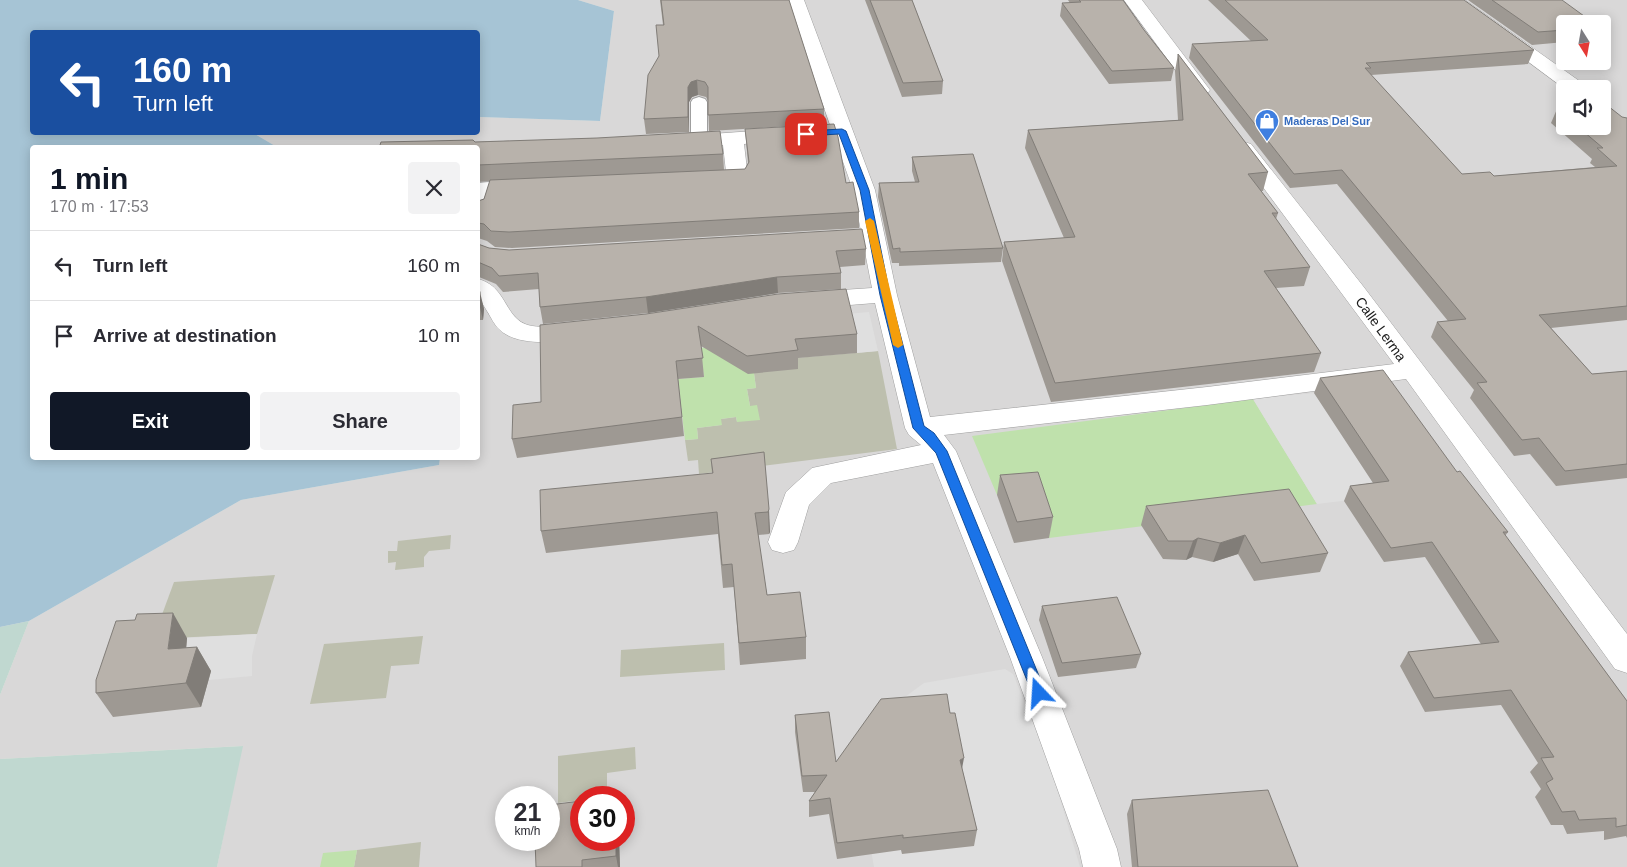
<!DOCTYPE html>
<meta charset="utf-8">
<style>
body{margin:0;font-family:Arial,sans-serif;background:#f2f2f3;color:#2b2b33;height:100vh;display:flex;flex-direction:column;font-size:19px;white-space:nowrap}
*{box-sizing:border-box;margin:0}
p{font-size:16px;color:#7c7c81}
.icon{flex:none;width:28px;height:28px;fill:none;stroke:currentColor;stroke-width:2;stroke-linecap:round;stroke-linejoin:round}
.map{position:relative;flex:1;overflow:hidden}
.sheet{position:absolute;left:30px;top:145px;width:450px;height:315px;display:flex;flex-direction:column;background:#fff;border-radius:5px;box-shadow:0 2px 12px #0003}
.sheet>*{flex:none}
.guide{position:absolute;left:30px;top:30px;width:450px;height:105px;border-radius:5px;box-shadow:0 2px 12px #0003;background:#1a4fa0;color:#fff;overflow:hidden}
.needle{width:32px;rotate:169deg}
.controls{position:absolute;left:1556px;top:15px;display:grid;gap:10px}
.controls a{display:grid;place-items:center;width:55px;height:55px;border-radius:5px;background:#fff;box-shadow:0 2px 12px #0003;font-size:25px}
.speed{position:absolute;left:495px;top:786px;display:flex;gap:10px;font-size:25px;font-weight:700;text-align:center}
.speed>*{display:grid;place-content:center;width:65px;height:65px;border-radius:50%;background:#fff;box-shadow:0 2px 12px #0003;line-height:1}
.speed small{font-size:12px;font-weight:400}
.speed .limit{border:8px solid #d22;background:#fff;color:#111}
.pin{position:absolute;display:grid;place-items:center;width:42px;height:42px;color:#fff;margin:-21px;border-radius:10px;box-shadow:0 2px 8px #0006}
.me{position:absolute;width:55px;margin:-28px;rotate:340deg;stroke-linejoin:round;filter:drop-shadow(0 0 4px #0008)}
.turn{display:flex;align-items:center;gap:18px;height:105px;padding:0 20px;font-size:22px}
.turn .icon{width:65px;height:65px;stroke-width:2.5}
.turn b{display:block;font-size:35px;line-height:42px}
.round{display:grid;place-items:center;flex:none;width:52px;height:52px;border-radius:5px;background:#f2f2f3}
.summary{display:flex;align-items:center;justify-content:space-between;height:85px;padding:0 20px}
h1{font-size:30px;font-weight:700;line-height:38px;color:#111827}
.action{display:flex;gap:10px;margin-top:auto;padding:10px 20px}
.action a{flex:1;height:58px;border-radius:5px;background:#111827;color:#fff;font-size:20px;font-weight:700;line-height:58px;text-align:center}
.action a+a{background:#f2f2f3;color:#2b2b33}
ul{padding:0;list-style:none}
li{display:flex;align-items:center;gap:15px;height:70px;padding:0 20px;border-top:1px solid #e1e1e2}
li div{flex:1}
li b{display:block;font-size:19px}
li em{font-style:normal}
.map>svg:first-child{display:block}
.residential{fill:#d9d8d8;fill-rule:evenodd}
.construction{fill:#bdbfae}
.grass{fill:#bfe1ac}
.wetland{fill:#c0d8d0}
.parking{fill:#dfdfdf}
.water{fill:#a6c4d5}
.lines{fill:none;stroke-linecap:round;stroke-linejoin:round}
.service-casing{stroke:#9f9f9f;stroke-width:2}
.minor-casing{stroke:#9f9f9f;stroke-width:1}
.service{fill:#fff;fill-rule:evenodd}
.minor{fill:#fff;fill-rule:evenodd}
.wall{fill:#9e9993}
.shaded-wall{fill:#817d78}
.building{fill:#b8b2ab;stroke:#817d78}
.route{fill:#1a73e8;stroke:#114b97}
.slow{fill:#f59e0b}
.labels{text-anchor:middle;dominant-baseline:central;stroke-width:4;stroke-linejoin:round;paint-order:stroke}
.far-shop-label{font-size:11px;font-weight:bold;fill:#366cbe;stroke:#fff;text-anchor:start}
.street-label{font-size:14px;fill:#1b1b1b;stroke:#fff}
</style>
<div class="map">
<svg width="1627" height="867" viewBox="0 0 1627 867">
<rect width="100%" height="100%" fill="#eceae2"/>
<path class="residential" d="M 578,0 L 1627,0 L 1627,867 L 217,867 L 242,746 L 0,759 L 0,695 L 29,621 L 241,500 L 439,465 L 440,458 L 478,458 L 478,148 L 277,147 L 253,133 L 478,132 L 478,117 L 600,121 L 614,11 ZM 1565,24 L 1602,24 L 1602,61 L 1565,61 ZM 1565,89 L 1602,89 L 1602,126 L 1565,126 ZM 506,798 L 549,798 L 549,840 L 506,840 ZM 581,798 L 624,798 L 624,840 L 581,840 Z"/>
<g class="construction">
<polygon points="878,351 897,449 699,474 698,460 688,461 685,440 698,439 697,428 721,425 721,419 736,417 737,422 750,406 747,389 756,388 754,373 795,358"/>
<polygon points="451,535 450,549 429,551 424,557 424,567 395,570 396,562 388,563 388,551 397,551 398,541"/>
<polygon points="275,575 257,634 153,639 174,582"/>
<polygon points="423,636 419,664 391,666 386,698 310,704 324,644"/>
<polygon points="724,643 725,670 620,677 621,650"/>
<polygon points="635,747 636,769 607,773 607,796 581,798 581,800 558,803 558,756"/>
<polygon points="421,842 419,867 354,867 357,850"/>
</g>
<g class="grass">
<polygon points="716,347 754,373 756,388 747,389 750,406 757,405 760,420 737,422 736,417 721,419 722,425 697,428 698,439 685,440 678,379 704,377 700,348"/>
<polygon points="1253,399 1317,504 1049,538 1034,493 997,495 972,436"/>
<polygon points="357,850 354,867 320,867 323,853"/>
</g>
<g class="wetland">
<polygon points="29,621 0,695 0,627"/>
<polygon points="243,746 217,867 0,867 0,759"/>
</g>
<g class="parking">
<polygon points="869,312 878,351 857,353 847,314"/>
<polygon points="1314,393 1382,496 1317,504 1253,399"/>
<polygon points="257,634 252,656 252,676 209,680 211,672 186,652 187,638"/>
<polygon points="1005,669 1013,674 1050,765 1080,867 874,867 860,786 879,716 924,683"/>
</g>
<polygon class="water" points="0,0 578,0 614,11 600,121 478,117 478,32 32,32 32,132 253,133 277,147 32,148 32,458 440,458 439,465 241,500 29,621 0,627"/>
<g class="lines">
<g class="service-casing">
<polygon id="service" points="699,97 705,99 707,102 707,141 705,145 693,145 691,141 691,102 693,99"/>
</g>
<g class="minor-casing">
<g id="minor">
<polygon points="786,0 804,0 875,190 897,295 930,417 1207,387 1394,364 1234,148 1237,144 1244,142 1251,144 1363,286 1627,634 1627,673 1615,669 1406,379 1207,405 944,435 956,451 1042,657 1117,849 1121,867 1083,867 1079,849 1010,657 933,463 831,483 809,505 798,542 794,550 783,553 772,550 768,542 786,492 812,468 921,445 909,435 905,428 875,303 812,308 803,305 800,300 803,295 812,292 872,288 853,190"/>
<polygon points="1124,0 1142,0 1210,90 1207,94 1200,96 1193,94"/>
<polygon points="1445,0 1465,0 1585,85 1588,89 1565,89"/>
<path d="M 783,129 L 790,131 L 793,135 L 790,139 L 744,144 L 748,178 L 745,183 C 731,186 714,187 700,184 L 697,179 L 700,174 L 726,172 L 723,145 L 684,148 L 677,146 L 674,142 L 677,138 L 684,136 Z"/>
<polygon points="525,179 533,181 536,186 533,191 492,194 489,209 486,214 478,216 478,183"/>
<path d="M 478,279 C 506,286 504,315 525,324 C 545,332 568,319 588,324 L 592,330 L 588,336 C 565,342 519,348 500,330 C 494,325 491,317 487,311 C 479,297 476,296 478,279 Z"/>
</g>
</g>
<use href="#service" class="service"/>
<use href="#minor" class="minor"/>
</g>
<g class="wall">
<polygon points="660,0 789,0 824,109 824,124 709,131 708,101 706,97 698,95 692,97 689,102 689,132 646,134 644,119 659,56 663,25"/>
<polygon points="865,0 912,0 943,81 942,94 902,97"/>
<polygon points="1068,0 1123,0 1144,30 1174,68 1171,81 1109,84 1060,16 1062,3 1070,3"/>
<polygon points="1208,0 1464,0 1534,50 1528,64 1371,75 1462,174 1494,176 1595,167 1590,163 1592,159 1551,123 1557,109 1565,109 1565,126 1602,126 1622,117 1627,118 1627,320 1551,328 1592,374 1627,371 1627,478 1556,486 1530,454 1514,456 1470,398 1474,390 1431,337 1437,322 1448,321 1337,184 1290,188 1189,58 1192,44 1251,41"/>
<polygon points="1468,0 1562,0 1565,24 1565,42 1532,45"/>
<polygon points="1178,54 1268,172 1263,191 1261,191 1278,213 1276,219 1310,267 1304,286 1276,288 1321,353 1314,372 1051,402 1002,261 1004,242 1064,238 1025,148 1028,130 1178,120 1175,71"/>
<polygon points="745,129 846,183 859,212 859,228 512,248 495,247 487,241 478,238 478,239 478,201 484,199 490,181 478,182 478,148 475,142 597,138 723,154 724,170 745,169 748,163"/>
<polygon points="912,157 1003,248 1001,262 899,266 899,263 892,263 878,197 879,183 915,182 912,171"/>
<polygon points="478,244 489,248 509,250 866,249 865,265 840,267 841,273 841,289 778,293 648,313 543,324 540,307 539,289 503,292 496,284 479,277 478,278"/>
<polygon points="478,288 484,309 483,320 478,320"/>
<polygon points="646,314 857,334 857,353 798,358 798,369 748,374 701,346 704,377 678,379 684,436 517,458 512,439 541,402"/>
<polygon points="1320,378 1457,472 1508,532 1505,536 1627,701 1627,838 1626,836 1604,840 1604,831 1567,834 1563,825 1551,825 1535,797 1541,789 1530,772 1538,763 1501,705 1425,712 1400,666 1408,652 1481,644 1425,557 1384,562 1344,501 1350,486 1373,483 1314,393"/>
<polygon points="764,452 770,532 769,534 758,535 767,595 806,637 806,659 740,665 734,587 723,588 718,534 546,553 541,531 712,473 711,459"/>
<polygon points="1000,475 1053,517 1049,538 1014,543 997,495"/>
<polygon points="1146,506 1328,553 1320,572 1254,581 1238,554 1213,562 1192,557 1186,560 1163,559 1141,525"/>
<polygon points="1042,606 1141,654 1136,668 1058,677 1039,620"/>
<polygon points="187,638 186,648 197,647 211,671 201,707 113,717 96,693"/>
<polygon points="795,715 836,762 962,768 977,830 974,846 902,854 901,850 837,859 829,814 809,817 809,801 815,792 803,792 795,732"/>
<polygon points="1132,800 1298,867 1132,867 1127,814"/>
<polygon points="619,840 620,867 536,867"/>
</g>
<g class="shaded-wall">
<polygon points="697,80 698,95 692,97 689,102 689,132 688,117 688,87 691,82"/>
<polygon points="777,277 778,293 648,313 646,297"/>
<polygon points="480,292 484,309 483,320 479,303"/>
<polygon points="769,509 770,532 769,534 768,512"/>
<polygon points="1245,535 1238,554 1213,562 1220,543"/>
<polygon points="1198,538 1192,557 1186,560 1193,541"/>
<polygon points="173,613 187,638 184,674 168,649"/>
<polygon points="197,647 211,671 201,707 186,683"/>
<polygon points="964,758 961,774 960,760"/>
<polygon points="616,840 619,840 620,867 618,867 616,856"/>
</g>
<g class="building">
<polygon points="661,0 789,0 824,109 708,115 708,87 705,82 697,80 691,82 688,87 688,117 644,119 648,75 659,56 656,25 664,25"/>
<polygon points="870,0 912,0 943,81 903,83"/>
<polygon points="1079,0 1123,0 1144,30 1174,68 1112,71 1062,3 1081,2"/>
<polygon points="1225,0 1464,0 1534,50 1366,63 1371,68 1365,68 1462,174 1490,172 1494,176 1617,166 1597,148 1603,148 1577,126 1602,126 1602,106 1608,106 1622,117 1627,118 1627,306 1539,315 1592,374 1627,371 1627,464 1565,471 1539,438 1522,440 1477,383 1487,382 1437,322 1466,319 1342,170 1294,174 1192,44 1268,40"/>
<polygon points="1492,0 1562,0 1595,24 1565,24 1565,30 1538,32"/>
<polygon points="1178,54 1268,172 1248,174 1278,213 1272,213 1310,267 1264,271 1321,353 1055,383 1004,242 1075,237 1028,130 1183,120"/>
<polygon points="1557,109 1565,109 1565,116"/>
<polygon points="834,124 838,137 846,183 853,182 859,212 509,232 491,231 484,224 478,223 478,201 484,199 490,180 745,169 749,162 745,129"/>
<polygon points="720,131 723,154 478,165 478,148 379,148 381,142 473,140 475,142 597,138"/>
<polygon points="973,154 1003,248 900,252 900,248 893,249 879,183 919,182 912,157"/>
<polygon points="862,229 866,249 836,251 841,273 777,277 646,297 540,307 538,273 499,276 492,268 478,262 478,244 489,248 509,250"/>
<polygon points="478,288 480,292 479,303 478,303"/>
<polygon points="846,289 857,334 795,339 798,350 747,356 698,326 703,358 676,361 682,417 512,439 513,405 541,402 540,325 646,314 778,294"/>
<polygon points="1383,370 1457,472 1460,471 1508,532 1503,532 1627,701 1627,825 1616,827 1616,818 1579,820 1575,811 1562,812 1546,783 1553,779 1541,758 1554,757 1511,690 1434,698 1408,652 1499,642 1432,542 1391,548 1350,486 1389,481 1320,378"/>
<polygon points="764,452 769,509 768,512 755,513 767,595 800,592 806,637 739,643 732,564 722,565 717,512 541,531 540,490 713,473 711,459"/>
<polygon points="1038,472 1053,517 1017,522 1000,475"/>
<polygon points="1289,489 1328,553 1261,563 1245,535 1220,543 1198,538 1193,541 1168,541 1146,506"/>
<polygon points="1117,597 1141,654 1062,663 1042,606"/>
<polygon points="173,613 168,649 197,647 186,683 96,693 96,680 116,621 135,620 137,614"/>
<polygon points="947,694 950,713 955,713 964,758 960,760 977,830 903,838 903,835 837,843 830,798 809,801 827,775 802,776 795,715 829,712 836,762 881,699"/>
<polygon points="1268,790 1298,867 1138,867 1132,800"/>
<polygon points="581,801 581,840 616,840 616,856 582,860 582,867 536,867 535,840 549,840 549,805"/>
</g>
<polygon class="route" points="842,129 846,131 869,190 890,295 924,426 934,433 947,451 1046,693 1044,697 1039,699 1034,697 1032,693 936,453 913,428 880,295 860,190 839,134 806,136 802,134 806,131"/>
<polygon class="slow" points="870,218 874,221 903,345 898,348 893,345 865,221"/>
<defs>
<g id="shop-pin" transform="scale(1.25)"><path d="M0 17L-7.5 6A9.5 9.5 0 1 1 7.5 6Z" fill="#3f7fe0" stroke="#fff"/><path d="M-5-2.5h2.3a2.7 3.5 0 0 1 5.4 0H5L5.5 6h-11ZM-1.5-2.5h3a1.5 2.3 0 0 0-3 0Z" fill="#fff"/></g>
</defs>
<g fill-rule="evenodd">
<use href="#shop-pin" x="1267" y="121"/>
</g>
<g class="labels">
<g class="far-shop-label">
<text x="1284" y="121">Maderas Del Sur</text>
</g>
<g class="street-label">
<text transform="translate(1381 329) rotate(54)">Calle Lerma</text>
</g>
</g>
</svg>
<div class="controls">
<a><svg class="needle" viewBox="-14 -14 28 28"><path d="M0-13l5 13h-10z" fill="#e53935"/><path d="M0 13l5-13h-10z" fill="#7c7c81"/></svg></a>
<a><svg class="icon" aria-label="sound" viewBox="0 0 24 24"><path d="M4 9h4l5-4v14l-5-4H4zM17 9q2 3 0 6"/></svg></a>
</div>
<div class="speed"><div>21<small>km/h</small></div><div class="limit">30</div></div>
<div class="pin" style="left:806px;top:134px;background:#d93025"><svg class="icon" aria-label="arrive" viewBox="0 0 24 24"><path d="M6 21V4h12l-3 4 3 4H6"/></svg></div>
<svg class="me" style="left:1039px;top:693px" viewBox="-20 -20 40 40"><path d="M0-17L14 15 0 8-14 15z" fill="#1a73e8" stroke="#fff" stroke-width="4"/></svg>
<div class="guide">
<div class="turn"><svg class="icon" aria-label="left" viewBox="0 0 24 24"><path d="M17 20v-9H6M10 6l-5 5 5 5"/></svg><div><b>160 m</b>Turn left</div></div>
</div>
<section class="sheet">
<div class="summary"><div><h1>1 min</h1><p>170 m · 17:53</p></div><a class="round"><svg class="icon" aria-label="close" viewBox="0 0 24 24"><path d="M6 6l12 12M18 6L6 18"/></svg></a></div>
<ul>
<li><svg class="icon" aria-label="left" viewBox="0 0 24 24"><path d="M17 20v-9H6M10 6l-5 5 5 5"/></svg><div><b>Turn left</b></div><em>160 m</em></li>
<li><svg class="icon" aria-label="arrive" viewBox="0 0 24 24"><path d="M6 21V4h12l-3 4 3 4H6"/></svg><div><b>Arrive at destination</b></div><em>10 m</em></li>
</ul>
<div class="action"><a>Exit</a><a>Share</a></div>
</section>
</div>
